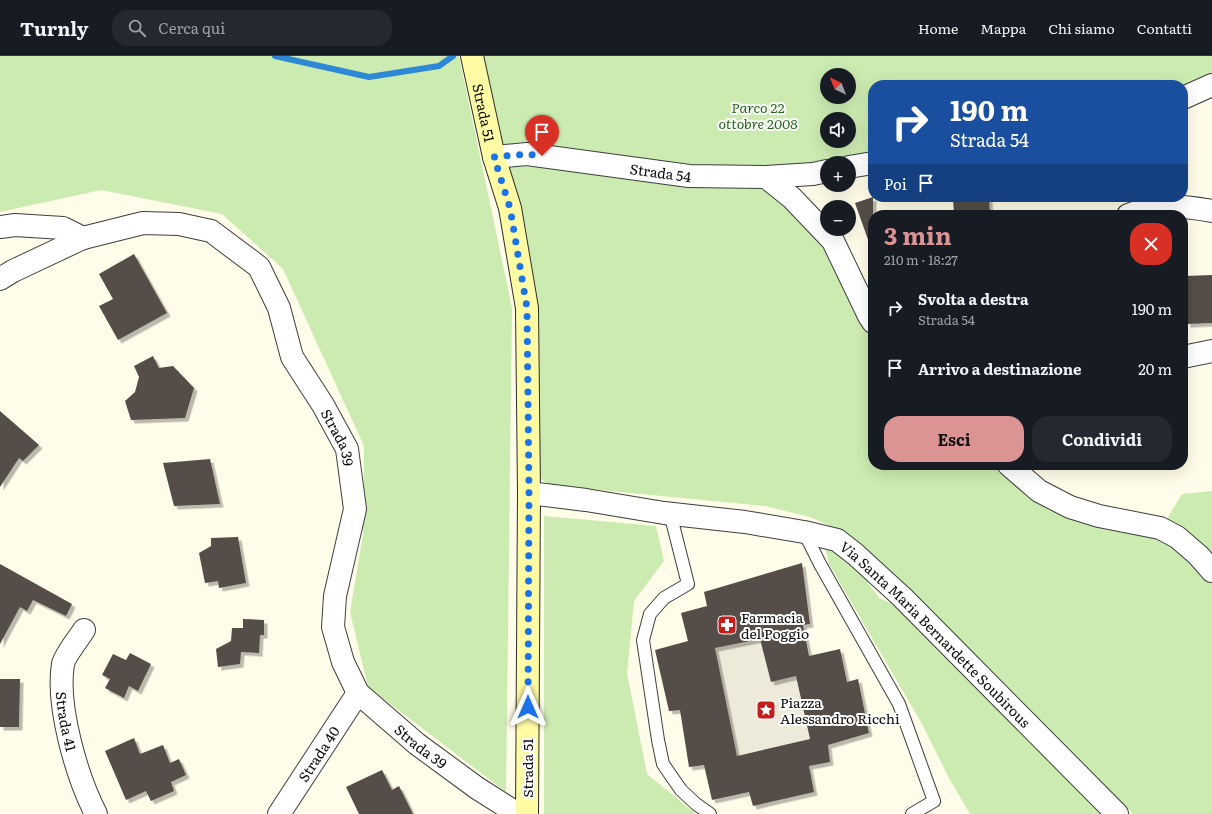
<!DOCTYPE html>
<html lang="it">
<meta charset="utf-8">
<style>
body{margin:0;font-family:Literata,serif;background:#242831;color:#f1f3f6;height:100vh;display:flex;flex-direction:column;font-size:15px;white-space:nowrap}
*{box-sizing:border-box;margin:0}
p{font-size:13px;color:#9ea1a6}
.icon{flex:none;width:22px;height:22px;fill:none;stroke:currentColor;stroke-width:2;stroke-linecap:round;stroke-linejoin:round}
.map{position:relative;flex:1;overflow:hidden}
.side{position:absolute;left:868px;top:154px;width:320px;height:260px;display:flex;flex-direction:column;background:#171b24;border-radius:16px;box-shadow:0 4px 16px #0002}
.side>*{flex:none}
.hud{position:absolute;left:868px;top:24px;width:320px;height:122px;border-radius:16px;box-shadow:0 4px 16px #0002;background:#1a4fa0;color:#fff;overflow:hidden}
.needle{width:26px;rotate:317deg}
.fabs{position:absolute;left:820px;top:12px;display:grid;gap:8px}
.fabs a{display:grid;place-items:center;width:36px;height:36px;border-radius:50%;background:#171b24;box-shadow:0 4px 16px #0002;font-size:20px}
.pin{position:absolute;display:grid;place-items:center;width:34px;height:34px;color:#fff;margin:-41px -17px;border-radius:50% 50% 50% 0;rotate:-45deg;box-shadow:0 0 4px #0007}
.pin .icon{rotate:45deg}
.me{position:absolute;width:44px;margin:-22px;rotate:0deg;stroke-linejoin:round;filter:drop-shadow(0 0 3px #0008)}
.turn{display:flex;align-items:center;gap:14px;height:84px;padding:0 16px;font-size:18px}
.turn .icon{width:52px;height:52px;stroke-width:2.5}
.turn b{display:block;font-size:28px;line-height:34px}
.then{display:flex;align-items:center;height:38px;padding:0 16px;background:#0003;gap:8px;font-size:15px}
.round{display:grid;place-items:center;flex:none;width:42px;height:42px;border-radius:16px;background:#242831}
.head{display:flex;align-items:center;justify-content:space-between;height:68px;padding:0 16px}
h1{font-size:24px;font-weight:700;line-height:30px;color:#dc9393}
.button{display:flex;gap:8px;margin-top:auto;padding:8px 16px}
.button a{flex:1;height:46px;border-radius:16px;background:#dc9393;color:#111;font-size:16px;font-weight:700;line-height:46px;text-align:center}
.button a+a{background:#242831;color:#f1f3f6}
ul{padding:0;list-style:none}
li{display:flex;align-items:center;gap:12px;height:60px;padding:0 16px}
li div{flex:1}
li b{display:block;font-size:15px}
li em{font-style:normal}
header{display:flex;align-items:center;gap:24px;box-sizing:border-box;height:56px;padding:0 20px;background:#171b24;border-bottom:1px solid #363941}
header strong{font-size:19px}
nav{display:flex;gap:22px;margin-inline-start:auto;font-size:14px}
.search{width:280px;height:36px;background:#242831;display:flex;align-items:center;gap:10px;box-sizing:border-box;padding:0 14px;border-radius:16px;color:#9ea1a6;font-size:15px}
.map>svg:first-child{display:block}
.green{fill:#ccebb1;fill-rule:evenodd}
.plaza{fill:#eeead9}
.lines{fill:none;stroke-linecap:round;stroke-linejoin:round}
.stream{stroke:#2d88d5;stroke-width:6}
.building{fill:#544d47;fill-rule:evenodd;filter:url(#shadow)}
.lane-casing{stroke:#3e3e3e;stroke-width:14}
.street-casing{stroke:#3e3e3e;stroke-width:24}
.secondary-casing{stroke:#2d2d2d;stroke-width:24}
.lane{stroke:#fff;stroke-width:12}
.street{stroke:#fff;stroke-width:22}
.secondary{stroke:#fffba4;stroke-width:22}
.route{stroke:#1a73e8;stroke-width:7;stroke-dasharray:0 12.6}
.labels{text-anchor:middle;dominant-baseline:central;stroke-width:4;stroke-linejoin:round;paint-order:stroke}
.park-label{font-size:14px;font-style:italic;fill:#246618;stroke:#fff}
.street-label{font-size:14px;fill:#0b0b0b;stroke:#fff}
.poi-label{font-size:14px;fill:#0b0b0b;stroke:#fff;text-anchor:start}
</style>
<header>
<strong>Turnly</strong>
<div class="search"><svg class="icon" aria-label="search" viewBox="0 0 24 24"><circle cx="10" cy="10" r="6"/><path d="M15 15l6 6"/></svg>Cerca qui</div>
<nav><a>Home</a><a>Mappa</a><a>Chi siamo</a><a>Contatti</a></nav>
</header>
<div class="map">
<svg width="1212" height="758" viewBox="0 0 1212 758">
<defs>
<filter id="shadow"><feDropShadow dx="3.5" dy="3.5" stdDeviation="0" flood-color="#0004"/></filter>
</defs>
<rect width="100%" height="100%" fill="#fffce9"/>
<g class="green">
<polygon points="0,0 459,0 512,252 506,736 368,631 350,556 363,478 364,390 283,213 222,158 101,134 0,156"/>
<path d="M 477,0 L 1212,0 L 1212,22 L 1183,33 L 1183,29 L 873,29 L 873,101 L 761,119 L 495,95 ZM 827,19 L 849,19 L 849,41 L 827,41 ZM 827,63 L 849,63 L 849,85 L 827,85 Z"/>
<polygon points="505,108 562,109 756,127 782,143 817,180 873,275 873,409 996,409 1011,423 1158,478 1182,438 1212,435 1212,758 1133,758 996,618 872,498 846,477 810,461 765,450 549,429 540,422 534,256"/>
<polygon points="544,460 656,470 664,505 634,545 627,617 647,718 696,758 544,758"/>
<polygon points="824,487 861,512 866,524 879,542 893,548 919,571 1102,758 970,758 949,722 922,668 829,508"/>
</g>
<polygon class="plaza" points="760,583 771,626 796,620 810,683 737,700 715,592"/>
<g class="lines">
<polyline class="stream" points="275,0 369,21 439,10 453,0"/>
</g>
<g class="building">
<polygon points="873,141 873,192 871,192 855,147"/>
<polygon points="953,141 989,141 990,159 954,159"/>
<polygon points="134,198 167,257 118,284 99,250 113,243 99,218"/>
<polygon points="1212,219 1212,267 1187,268 1185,220"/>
<polygon points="153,300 159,312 173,310 194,332 185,362 131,364 125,345 135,336 139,321 134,310"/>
<polygon points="0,355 39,389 23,405 19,402 0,431"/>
<polygon points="210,403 220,448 174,450 163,407"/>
<polygon points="238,481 246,527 219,532 218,525 205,527 199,497 211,490 211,482"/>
<path d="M 802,507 L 810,568 L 803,569 L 809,600 L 840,593 L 847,626 L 858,623 L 869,677 L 828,689 L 830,706 L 809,710 L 814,736 L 753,750 L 749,736 L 712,744 L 704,709 L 689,711 L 680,654 L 669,655 L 655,594 L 688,585 L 681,557 L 707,550 L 704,536 ZM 760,583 L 771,626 L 796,620 L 810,683 L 737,700 L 715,592 Z"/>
<polygon points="0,508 72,548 66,560 33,544 27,555 20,551 0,588"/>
<polygon points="243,563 264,564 264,579 260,579 259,597 241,596 240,608 218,611 216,593 231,585 232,572 243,572"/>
<polygon points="130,597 151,608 138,635 129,630 124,642 105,632 110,623 102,619 113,598 126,604"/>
<polygon points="0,623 20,623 19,671 0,671"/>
<polygon points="134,682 140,698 163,689 170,707 179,703 186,719 171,726 174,735 151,745 146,735 126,744 105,695"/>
<polygon points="382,714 392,734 399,730 413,758 359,758 346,731"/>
</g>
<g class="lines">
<g class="lane-casing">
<g id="lane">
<polyline points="670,457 688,528 664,542 650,558 643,584 658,684 663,708 681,734 696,748 710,758"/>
<polyline points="804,476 820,508 899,648 934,745 912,758"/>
</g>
</g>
<g class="street-casing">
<g id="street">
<polyline points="1183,42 1212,29"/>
<path id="s1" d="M 494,101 L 527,98 L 689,120 L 766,121 L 813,118 L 827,115"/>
<polyline points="849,111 873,107"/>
<polyline points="766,121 792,142 833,185 869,260 873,266"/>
<path d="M 1128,159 C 1156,147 1183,150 1212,155"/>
<polyline points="0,171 15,169 63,172 83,182"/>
<path id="s2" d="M 0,223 L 13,215 L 83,182 L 143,167 L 179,168 L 211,175 L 259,211 L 279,252 L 292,301 L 323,349 L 347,393 L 355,453 L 335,540 L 333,571 L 343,606 L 358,637 L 417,688 L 477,732 L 518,758"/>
<polyline points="1183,301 1212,295"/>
<polyline points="1009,409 1039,435 1070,451 1099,460 1160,472 1177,481 1198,499 1212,515"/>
<path id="s3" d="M 529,437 L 586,444 L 664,457 L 745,466 L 804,476 L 837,484 L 855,498 L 902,541 L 1117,758"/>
<path id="s4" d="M 84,574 C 79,582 65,599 63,608 C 56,650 77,721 96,758"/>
<path id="s5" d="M 279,758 L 358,637"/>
</g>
</g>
<g class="secondary-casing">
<g id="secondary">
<path id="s6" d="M 472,0 L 494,101 L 510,152 L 527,252 L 529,437 L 527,758"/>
</g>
</g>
<use href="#lane" class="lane"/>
<use href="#street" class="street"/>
<use href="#secondary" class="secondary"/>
</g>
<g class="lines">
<polyline class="route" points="528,651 529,436 527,252 510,152 494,101 527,98 542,100"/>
</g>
<defs>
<g id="pharmacy-square" transform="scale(1)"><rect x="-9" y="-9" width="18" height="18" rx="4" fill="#c31e1b" stroke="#fff"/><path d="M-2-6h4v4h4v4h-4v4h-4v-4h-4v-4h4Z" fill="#fff"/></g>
<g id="sight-square" transform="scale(1)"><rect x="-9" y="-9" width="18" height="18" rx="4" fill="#c31e1b" stroke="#fff"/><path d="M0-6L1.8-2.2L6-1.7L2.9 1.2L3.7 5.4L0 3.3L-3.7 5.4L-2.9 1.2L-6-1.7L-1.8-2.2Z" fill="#fff"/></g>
</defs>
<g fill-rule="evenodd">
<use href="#pharmacy-square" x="727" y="569"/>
<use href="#sight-square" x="766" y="654"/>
</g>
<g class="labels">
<g class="park-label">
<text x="758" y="51">Parco 22<tspan x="758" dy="16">ottobre 2008</tspan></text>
</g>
<g class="street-label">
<text stroke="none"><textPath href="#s6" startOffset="58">Strada 51</textPath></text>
<text stroke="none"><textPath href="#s1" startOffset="168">Strada 54</textPath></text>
<text stroke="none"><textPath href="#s2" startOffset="473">Strada 39</textPath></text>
<text stroke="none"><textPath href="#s3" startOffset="448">Via Santa Maria Bernardette Soubirous</textPath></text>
<text stroke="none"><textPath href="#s4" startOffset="98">Strada 41</textPath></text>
<text stroke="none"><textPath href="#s2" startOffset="821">Strada 39</textPath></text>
<text stroke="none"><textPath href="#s5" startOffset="72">Strada 40</textPath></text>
<text transform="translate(527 712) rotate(-90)">Strada 51</text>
</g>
<g class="poi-label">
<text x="741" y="561">Farmacia<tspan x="741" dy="16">del Poggio</tspan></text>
<text x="780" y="646">Piazza<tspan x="780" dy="16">Alessandro Ricchi</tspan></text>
</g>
</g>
</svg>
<div class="fabs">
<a><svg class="needle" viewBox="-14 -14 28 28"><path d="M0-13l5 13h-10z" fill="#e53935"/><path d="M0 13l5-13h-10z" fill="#9ea1a6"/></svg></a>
<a><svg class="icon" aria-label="sound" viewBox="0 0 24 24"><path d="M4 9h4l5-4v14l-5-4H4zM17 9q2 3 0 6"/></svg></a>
<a>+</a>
<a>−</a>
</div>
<div class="pin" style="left:542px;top:100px;background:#d93025"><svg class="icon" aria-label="arrive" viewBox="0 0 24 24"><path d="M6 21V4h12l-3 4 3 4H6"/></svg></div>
<svg class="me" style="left:528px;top:651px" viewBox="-20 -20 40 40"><path d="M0-17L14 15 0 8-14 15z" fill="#1a73e8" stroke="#fff" stroke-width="4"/></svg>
<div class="hud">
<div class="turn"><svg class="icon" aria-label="right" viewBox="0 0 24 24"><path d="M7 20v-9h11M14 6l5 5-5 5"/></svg><div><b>190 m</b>Strada 54</div></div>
<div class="then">Poi<svg class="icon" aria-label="arrive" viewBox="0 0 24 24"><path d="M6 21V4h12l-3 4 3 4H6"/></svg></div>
</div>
<section class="side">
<div class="head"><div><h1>3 min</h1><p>210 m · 18:27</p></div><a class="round" style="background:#d93025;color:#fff"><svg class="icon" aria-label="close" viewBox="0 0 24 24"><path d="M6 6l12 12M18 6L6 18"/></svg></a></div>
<ul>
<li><svg class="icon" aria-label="right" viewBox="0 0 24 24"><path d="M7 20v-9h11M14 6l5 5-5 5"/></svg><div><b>Svolta a destra</b><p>Strada 54</p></div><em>190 m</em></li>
<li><svg class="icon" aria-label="arrive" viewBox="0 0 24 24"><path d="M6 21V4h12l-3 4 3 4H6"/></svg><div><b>Arrivo a destinazione</b></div><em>20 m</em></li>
</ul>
<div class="button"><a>Esci</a><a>Condividi</a></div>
</section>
</div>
